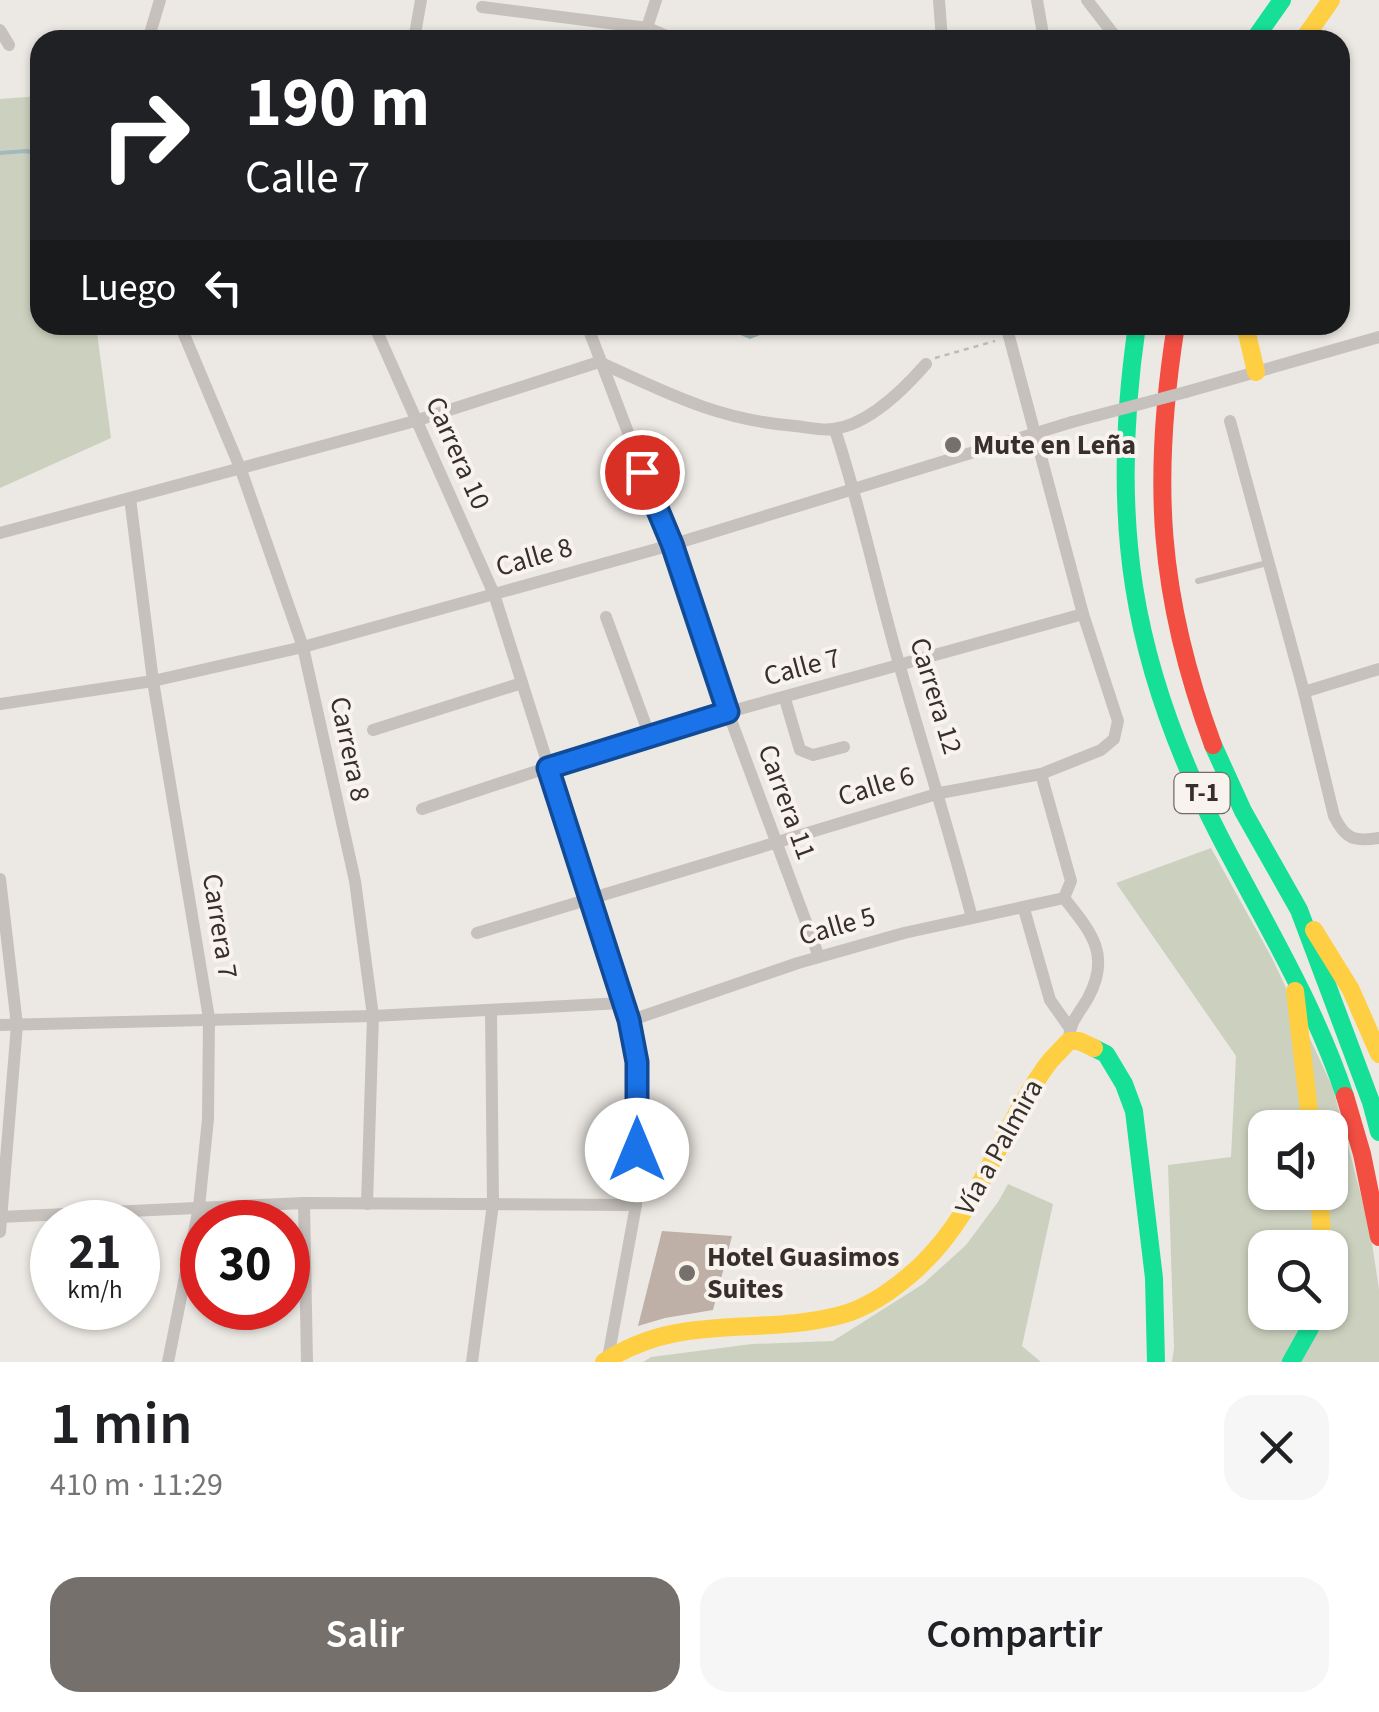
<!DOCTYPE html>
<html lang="es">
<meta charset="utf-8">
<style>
body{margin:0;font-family:"Source Sans 3",sans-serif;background:#f6f6f6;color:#202124;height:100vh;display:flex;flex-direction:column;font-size:38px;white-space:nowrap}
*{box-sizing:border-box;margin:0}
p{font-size:32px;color:#757577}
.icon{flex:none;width:55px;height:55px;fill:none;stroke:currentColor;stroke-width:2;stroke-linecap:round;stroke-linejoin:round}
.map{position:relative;height:1362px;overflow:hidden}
.side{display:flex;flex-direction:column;background:#fff;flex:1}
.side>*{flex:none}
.hud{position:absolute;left:30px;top:30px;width:1320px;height:305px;border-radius:30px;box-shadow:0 2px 8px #0004;background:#202124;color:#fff;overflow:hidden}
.tools{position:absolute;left:1248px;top:1110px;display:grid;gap:20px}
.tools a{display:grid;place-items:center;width:100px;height:100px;border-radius:20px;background:#fff;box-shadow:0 2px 8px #0004;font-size:50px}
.speed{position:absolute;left:30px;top:1200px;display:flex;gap:20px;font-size:50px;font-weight:700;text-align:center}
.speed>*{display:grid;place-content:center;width:130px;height:130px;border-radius:50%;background:#fff;box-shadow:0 2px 8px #0004;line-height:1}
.speed small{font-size:25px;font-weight:400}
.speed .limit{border:15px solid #d22;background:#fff;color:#111}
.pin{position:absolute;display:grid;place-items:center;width:85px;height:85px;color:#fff;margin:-42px;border:5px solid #fff;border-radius:50%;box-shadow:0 2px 10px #0007}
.me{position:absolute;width:110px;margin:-55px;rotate:0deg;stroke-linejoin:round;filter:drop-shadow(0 0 8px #0008)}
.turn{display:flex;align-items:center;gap:35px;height:210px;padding:0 50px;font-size:45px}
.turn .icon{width:130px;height:130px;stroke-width:2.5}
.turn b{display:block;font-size:70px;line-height:85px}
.then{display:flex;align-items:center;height:95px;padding:0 50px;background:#0003;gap:20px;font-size:38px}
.round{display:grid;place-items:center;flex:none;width:105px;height:105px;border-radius:30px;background:#f6f6f6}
.summary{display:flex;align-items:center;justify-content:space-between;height:170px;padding:0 50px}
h1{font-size:60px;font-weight:600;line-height:75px}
.cta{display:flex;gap:20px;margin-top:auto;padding:20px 50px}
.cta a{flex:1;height:115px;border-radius:30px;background:#76706c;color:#fff;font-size:40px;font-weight:600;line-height:115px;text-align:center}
.cta a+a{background:#f6f6f6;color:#202124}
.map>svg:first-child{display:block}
.green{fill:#ccd1bf;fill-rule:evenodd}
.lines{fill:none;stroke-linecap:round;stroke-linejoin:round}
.stream{stroke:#a2babc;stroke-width:4}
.building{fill:#beafa7}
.path{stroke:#bebab5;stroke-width:2.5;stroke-dasharray:5 5;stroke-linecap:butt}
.lane{stroke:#c6c1bc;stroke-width:6}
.street{stroke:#c6c1bc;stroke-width:12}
.fast{stroke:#16e098;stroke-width:18}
.slow{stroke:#ffcf43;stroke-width:18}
.jam{stroke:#f24e42;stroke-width:18}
.street-bridge{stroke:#c6c1bc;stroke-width:12}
.route-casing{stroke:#114b97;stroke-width:25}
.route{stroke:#1a73e8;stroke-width:18}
.poi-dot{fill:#76706c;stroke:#f8f3ec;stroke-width:4}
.labels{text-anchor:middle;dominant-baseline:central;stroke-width:8;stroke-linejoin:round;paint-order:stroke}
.shield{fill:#f8f3ec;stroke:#716a65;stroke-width:2.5}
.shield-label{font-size:25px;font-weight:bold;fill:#372f2b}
.poi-label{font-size:28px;font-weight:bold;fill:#372f2b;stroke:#f8f3ec;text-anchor:start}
.street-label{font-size:28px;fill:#372f2b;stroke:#f8f3ec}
</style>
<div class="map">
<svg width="1379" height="1362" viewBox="0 0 1379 1362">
<rect width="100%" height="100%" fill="#ece9e4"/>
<g class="green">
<polygon points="40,96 40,325 96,325 111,438 0,488 0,99"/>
<path d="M 1211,848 L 1272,958 L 1333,1088 L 1370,1230 L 1379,1289 L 1379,1362 L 1172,1362 L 1174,1348 L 1168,1165 L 1231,1157 L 1236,1056 L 1116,883 ZM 1265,1128 L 1330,1128 L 1330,1192 L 1265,1192 ZM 1265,1248 L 1330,1248 L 1330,1312 L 1265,1312 Z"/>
<polygon points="1008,1184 1053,1204 1022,1346 1041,1362 643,1362 651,1357 752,1344 833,1341 923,1284 966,1245 998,1202"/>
</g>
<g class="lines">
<g class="stream">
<polyline points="0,153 26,151 40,154"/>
<polyline points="722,325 750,337 780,325"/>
<polyline points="861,325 895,330 910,325"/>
</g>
</g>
<polygon class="building" points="662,1231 732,1236 713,1310 665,1318 638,1326"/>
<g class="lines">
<polyline class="path" points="935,358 995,341"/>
<polyline class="lane" points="1198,581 1267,563"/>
<g class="street">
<polyline points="939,0 942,40"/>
<polyline points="1037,0 1044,40"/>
<polyline points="1087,0 1118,40"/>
<polyline points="482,7 648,28 676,40"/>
<polyline points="0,30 9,45"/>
<polyline points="149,37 160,0"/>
<polyline points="414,40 421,0"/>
<polyline points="643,40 656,0"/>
<polyline points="180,325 241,470 303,647 355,881 373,1016 367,1204"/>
<polyline points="374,325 494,594 629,1021 637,1063 636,1205 608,1358"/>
<polyline points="587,325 671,545 728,712 819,957"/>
<polyline points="1186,392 1379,337"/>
<path d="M 1230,421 L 1304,692 L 1334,816 C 1345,839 1354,842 1379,838"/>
<path d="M 835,430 C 861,508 877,588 900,667 C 924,751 950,833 972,918"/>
<polyline points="130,498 153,681 209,1018 208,1119 199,1207 168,1362"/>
<path d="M 0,533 L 415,421 L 599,362 C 667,393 718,420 795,426 C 807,427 821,431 833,429 C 869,425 904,389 926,364"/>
<polyline points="606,617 649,734"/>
<polyline points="1304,692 1379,669"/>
<polyline points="785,699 800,750 813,755 844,747"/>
<polyline points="0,704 153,681 303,647 671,545 1072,422"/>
<polyline points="373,730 522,683"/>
<polyline points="1041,774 1071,881 1064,898"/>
<polyline points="422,809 649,734 1083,614"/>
<polyline points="0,879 17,1025 0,1232"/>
<path d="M 1064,898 C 1090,931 1112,954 1088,998 C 1079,1014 1069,1022 1069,1041"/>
<polyline points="1024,909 1050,1000 1069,1027"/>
<polyline points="477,933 940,793 1041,774 1101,750 1114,739 1118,721 1083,614 1006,325"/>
<polyline points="629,1021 798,963 904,933 1064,898"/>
<polyline points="0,1025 373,1016 622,1003"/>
<polyline points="304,1203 307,1362"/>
<polyline points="0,1217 304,1203 636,1205"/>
<polyline points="472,1362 493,1204 491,1010"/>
</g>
<g class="fast">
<polyline points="1254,40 1282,0"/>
<path d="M 1137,325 C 1109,518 1130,661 1219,835 C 1264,922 1314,1003 1345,1096"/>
<polyline points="1213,745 1243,811 1299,910 1371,1102 1379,1132"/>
<polyline points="1094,1048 1106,1054 1124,1084 1134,1111 1154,1278 1156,1362"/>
<polyline points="1291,1362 1310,1328 1313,1312"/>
</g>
<g class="slow">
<polyline points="1303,40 1331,0"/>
<polyline points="1245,325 1256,372"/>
<polyline points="1314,930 1351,990 1379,1054"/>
<polyline points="1295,991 1311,1128"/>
<polyline points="1319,1192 1323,1248"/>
<path d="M 604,1362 C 681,1311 758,1337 841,1315 C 871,1307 897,1287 919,1267 C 980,1210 1001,1126 1050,1061 L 1069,1041 L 1079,1041 L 1094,1048"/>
</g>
<g class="jam">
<path d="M 1176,325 C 1151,481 1158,596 1213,745"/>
<polyline points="1345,1096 1362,1154 1379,1237"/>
</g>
<polyline class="street-bridge" points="1072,422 1186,392"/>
</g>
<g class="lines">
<g class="route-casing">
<polyline id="route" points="637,1150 637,1062 629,1020 548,768 728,712 672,544 642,472"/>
</g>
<use href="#route" class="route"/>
</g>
<g class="poi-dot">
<circle cx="953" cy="445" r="10"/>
<circle cx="687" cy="1273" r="10"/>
</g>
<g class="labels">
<rect class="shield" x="1174.5" y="773" width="55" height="40" rx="8"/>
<g class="shield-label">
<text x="1202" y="793">T-1</text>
</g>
<g class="poi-label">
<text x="973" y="445">Mute en Leña</text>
<text x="707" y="1257">Hotel Guasimos<tspan x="707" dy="32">Suites</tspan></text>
</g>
<g class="street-label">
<text transform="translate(458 453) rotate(66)">Carrera 10</text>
<text transform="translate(534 557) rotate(-16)">Calle 8</text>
<text transform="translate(802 667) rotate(-15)">Calle 7</text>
<text transform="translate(936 696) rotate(73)">Carrera 12</text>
<text transform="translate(350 749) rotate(78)">Carrera 8</text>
<text transform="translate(876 786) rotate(-17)">Calle 6</text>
<text transform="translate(787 802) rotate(70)">Carrera 11</text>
<text transform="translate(220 926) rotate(81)">Carrera 7</text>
<text transform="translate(837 926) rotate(-16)">Calle 5</text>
<text transform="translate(999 1147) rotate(-61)">Vía a Palmira</text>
</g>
</g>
</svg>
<div class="tools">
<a><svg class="icon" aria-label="sound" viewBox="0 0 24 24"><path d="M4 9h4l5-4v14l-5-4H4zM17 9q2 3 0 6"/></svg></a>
<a><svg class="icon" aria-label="search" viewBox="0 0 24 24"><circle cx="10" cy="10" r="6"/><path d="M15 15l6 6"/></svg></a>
</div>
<div class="speed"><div>21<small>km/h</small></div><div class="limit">30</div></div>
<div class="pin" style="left:642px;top:472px;background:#d93025"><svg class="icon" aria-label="arrive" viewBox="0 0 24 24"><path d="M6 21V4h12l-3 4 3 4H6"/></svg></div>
<svg class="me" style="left:637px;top:1150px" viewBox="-20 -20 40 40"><circle r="19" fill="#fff"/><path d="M0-13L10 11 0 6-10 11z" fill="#1a73e8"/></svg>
<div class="hud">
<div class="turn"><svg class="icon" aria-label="right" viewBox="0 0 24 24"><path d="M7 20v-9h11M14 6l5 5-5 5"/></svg><div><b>190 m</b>Calle 7</div></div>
<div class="then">Luego<svg class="icon" aria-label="left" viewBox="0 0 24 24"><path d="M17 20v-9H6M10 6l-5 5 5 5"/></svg></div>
</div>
</div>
<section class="side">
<div class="summary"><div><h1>1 min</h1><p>410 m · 11:29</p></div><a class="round"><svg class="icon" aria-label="close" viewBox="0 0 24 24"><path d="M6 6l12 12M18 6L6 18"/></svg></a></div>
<div class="cta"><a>Salir</a><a>Compartir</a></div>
</section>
